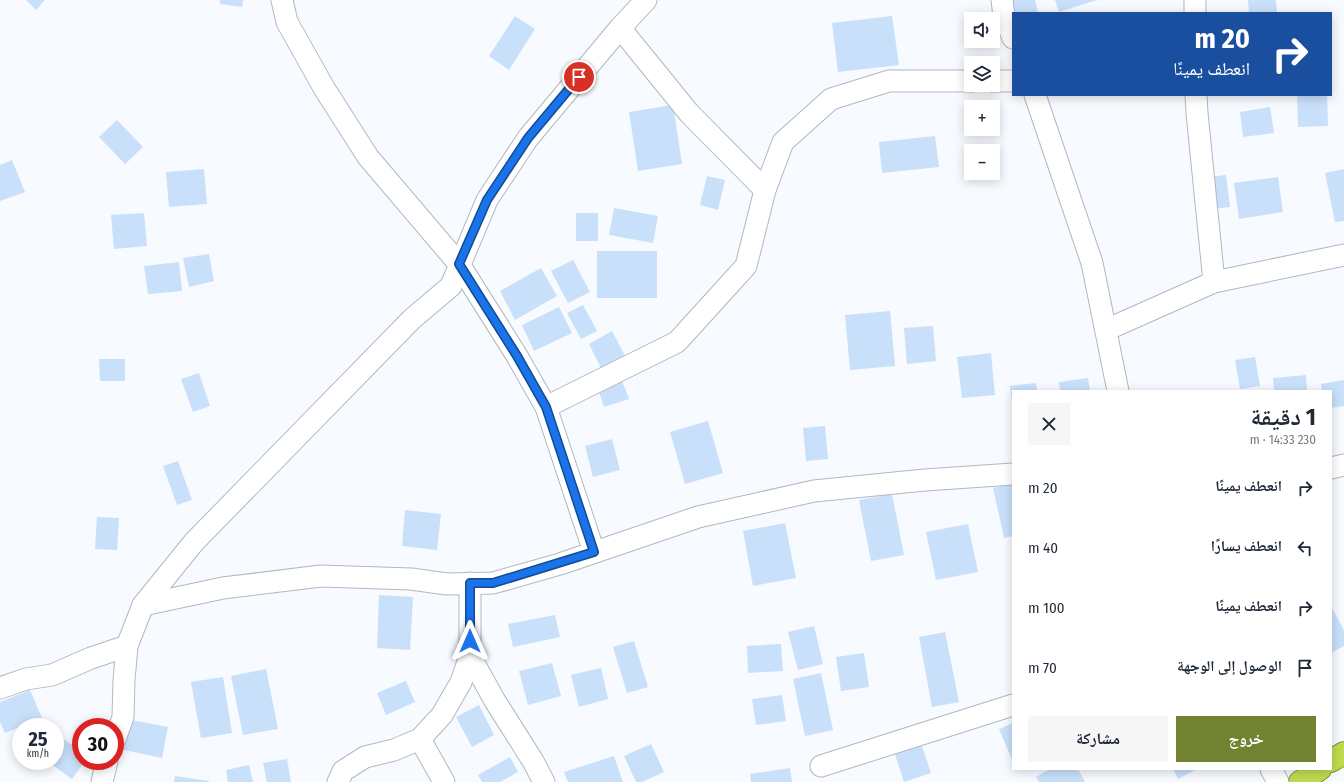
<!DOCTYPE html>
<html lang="ar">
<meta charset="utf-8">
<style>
body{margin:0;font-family:"Fira Sans Condensed","Noto Naskh Arabic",sans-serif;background:#f6f6f7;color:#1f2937;direction:rtl;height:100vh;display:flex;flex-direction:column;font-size:15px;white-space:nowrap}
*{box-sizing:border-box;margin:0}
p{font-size:13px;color:#747a83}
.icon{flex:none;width:22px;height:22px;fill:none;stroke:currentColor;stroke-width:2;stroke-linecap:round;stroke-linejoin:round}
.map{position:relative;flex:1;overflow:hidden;direction:ltr}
.side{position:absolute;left:1012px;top:390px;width:320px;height:380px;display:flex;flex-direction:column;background:#fff;border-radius:0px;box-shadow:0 2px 10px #0003;direction:rtl}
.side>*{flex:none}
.guide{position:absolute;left:1012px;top:12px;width:320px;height:84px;border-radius:0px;box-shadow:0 2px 10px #0003;direction:rtl;background:#1a4fa0;color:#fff;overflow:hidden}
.tools{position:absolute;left:964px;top:12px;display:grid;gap:8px}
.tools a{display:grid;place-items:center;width:36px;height:36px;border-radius:0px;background:#fff;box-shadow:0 2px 10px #0003;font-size:20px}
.speed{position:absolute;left:12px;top:718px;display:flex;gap:8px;font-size:20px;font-weight:700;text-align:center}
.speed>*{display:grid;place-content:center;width:52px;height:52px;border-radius:50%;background:#fff;box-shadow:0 2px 10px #0003;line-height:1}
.speed small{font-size:10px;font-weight:400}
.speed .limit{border:6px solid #d22;background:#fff;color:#111}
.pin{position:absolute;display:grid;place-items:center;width:34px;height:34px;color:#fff;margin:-17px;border:2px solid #fff;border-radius:50%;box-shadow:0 1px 4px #0007}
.me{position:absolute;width:44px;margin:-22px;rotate:0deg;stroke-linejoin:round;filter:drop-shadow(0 0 3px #0008)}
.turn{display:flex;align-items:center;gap:14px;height:84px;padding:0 16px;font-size:18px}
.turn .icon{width:52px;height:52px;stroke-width:2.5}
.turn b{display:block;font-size:28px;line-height:34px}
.round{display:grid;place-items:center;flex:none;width:42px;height:42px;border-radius:0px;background:#f6f6f7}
.overview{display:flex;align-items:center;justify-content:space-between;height:68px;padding:0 16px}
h1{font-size:24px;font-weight:700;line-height:30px}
.primary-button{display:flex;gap:8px;margin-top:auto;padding:8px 16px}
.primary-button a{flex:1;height:46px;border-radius:0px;background:#718231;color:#fff;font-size:16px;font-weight:700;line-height:46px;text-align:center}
.primary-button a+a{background:#f6f6f7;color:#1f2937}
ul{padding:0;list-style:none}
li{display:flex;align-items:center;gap:12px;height:60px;padding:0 16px}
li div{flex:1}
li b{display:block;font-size:15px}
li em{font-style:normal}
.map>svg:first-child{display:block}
.building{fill:#c9e0fb}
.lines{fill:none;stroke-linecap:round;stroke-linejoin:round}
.minor-casing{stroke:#b1b8c1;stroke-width:23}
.highway-casing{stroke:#83973c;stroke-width:24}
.minor{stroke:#fff;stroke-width:21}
.highway{stroke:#bedb4e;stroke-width:22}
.route-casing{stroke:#114b97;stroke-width:10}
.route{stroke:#1a73e8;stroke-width:7}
</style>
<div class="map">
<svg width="1344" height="782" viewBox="0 0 1344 782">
<rect width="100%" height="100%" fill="#f7fafe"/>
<g class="building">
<polygon points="26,0 45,0 36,10"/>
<polygon points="220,0 243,0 242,7 220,4"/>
<polygon points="1009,0 1035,0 1038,13 1013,13"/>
<polygon points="1055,0 1097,0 1059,12"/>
<polygon points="1248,0 1276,0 1277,13 1249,13"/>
<polygon points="515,16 535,29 509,70 489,56"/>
<polygon points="892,16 899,65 838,72 832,23"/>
<polygon points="1297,95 1327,95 1328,126 1298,127"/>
<polygon points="673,105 682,164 638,171 629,112"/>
<polygon points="1270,107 1274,133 1243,137 1240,112"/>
<polygon points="117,120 143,147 125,164 99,137"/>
<polygon points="935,136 939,167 882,173 879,142"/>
<polygon points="12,160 25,192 0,201 0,165"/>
<polygon points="204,169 207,204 169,207 166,172"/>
<polygon points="1344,169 1344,221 1335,222 1325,173"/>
<polygon points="1226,175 1230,207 1212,209 1209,177"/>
<polygon points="707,176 725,180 718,210 700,205"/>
<polygon points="1278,177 1283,212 1239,219 1234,183"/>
<polygon points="614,208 658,216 653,243 609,235"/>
<polygon points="144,213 147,246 114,249 111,215"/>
<rect x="576" y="213" width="22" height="28"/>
<rect x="597" y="251" width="60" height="47"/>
<polygon points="209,254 214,281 189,287 183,258"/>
<polygon points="573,260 590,292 568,303 551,271"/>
<polygon points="179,262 182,291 148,294 144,266"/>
<polygon points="541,268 557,296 515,320 500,291"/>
<polygon points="583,305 597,331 581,339 567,313"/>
<polygon points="559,307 572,333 534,351 522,325"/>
<polygon points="890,311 895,366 850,370 845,315"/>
<polygon points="933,326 936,361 907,364 904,328"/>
<polygon points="612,331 625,356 601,368 589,344"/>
<polygon points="991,353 995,395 962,398 957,357"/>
<polygon points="1255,357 1260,386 1240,389 1235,360"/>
<polygon points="99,359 125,359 125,381 100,381"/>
<polygon points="199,373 210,406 193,412 181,379"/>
<polygon points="620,375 629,399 604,407 596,383"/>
<polygon points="1306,375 1307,391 1274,391 1273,378"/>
<polygon points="1088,378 1090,391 1060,391 1059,382"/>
<polygon points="1344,380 1344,406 1331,408 1331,391 1322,391 1321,384"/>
<polygon points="1036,383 1037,391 1013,391 1012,403 1010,386"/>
<polygon points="708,421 723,473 685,484 670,432"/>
<polygon points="825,426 828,459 806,461 803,428"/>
<polygon points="612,439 620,470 593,477 585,446"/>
<polygon points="178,461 192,500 177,505 163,466"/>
<polygon points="1013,483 1013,536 1004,538 993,488"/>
<polygon points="892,494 904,555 871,561 859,500"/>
<polygon points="405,510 441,514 437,550 402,546"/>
<polygon points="97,517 119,518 117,550 95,549"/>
<polygon points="785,523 796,578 753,586 743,531"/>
<polygon points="968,524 978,572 936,580 926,532"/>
<polygon points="379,595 413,597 410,650 377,648"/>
<polygon points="1331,606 1344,630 1344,646 1331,653"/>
<polygon points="555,615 560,637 513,647 508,624"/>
<polygon points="814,626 823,664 798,670 788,632"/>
<polygon points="945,632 959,702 932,707 919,637"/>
<polygon points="634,641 648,687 627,693 613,647"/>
<polygon points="781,644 783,671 748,673 747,646"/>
<polygon points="864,653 869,687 841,691 836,657"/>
<polygon points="552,663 561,696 528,705 519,671"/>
<polygon points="601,668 608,699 579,707 571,675"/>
<polygon points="266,669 278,729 243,735 231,676"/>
<polygon points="821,673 833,730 805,736 793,679"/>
<polygon points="223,677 232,733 201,738 191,682"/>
<polygon points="406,681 415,702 386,715 377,693"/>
<polygon points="30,690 42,718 5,733 0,722 0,702"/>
<polygon points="782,695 786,721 756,725 752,699"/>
<polygon points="479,705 494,735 472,747 456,717"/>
<polygon points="121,718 168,727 162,758 115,748"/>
<polygon points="1013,723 1013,762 999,729"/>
<polygon points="918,734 931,773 904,782 891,742"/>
<polygon points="61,737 81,751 81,761 85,761 72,779 47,761 55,761 55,746"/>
<polygon points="651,744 664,772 642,782 636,782 624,756"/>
<polygon points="614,756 623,782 568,782 564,772"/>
<polygon points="510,757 518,772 500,782 482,782 478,775"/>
<polygon points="287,759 291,782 267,782 263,763"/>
<polygon points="249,765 253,782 228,782 226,770"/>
<polygon points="790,768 792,782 751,782 750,774"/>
<polygon points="1050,769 1078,769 1085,782 1039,782 1036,777"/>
<polygon points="1173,769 1197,769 1178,779"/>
<polygon points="175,776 209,781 209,782 174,782"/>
</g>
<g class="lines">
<g class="minor-casing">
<g id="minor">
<polyline points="282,0 287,22 324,88 368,157 459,264 517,356 546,407 594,552"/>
<polyline points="1002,0 1004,16 1013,38"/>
<polyline points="1195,0 1195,13"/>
<polyline points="620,28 689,113 765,190"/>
<polyline points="993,81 1013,81"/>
<polyline points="1035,95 1092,263 1118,391"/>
<polyline points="1196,95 1197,113 1214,282"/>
<polyline points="1106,330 1214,282 1344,255"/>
<polyline points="546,407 677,342 746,266 765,190 783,142 831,99 889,81 971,81"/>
<polyline points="1331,468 1344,465"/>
<polyline points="143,605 223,588 321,576 411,579 447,584 493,583 560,564 698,517 814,491 925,480 1013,474"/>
<polyline points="470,656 495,701 533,761 544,782"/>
<polyline points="0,688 26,679 52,675 91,658 127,646"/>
<polyline points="115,739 123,717 124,680 127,646 143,605 194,542 412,319 451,286 487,200 528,138 620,28 646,0"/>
<polyline points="420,739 444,782"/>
<polyline points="821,766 1013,705"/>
<polyline points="1271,769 1278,782"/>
<polyline points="102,782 107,761"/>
<polyline points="338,782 343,771 365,757 394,750 420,739 442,715 461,682 470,656 470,583"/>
</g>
</g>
<g class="highway-casing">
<g id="highway">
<polyline points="1331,761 1344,753"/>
<polyline points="1300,782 1320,769"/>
</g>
</g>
<use href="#minor" class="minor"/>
<use href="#highway" class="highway"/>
</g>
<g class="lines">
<g class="route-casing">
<polyline id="route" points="470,641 470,583 493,583 594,552 546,407 517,356 459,264 487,200 528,138 579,77"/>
</g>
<use href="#route" class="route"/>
</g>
</svg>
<div class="tools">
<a><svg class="icon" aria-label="sound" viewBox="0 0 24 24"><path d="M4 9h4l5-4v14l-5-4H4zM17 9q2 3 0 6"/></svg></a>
<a><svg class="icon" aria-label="layers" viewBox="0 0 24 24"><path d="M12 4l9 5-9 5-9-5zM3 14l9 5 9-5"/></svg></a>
<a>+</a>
<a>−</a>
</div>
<div class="speed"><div>25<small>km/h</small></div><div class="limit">30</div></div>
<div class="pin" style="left:579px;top:77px;background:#d93025"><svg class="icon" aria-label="arrive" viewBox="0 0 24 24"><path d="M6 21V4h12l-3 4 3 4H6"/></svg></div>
<svg class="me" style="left:470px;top:641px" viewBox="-20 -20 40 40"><path d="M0-17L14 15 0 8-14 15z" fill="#1a73e8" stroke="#fff" stroke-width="4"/></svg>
<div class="guide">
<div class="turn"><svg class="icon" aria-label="right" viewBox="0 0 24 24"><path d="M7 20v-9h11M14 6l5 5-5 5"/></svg><div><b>20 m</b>انعطف يمينًا</div></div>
</div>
<section class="side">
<div class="overview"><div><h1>1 دقيقة</h1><p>230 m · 14:33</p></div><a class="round"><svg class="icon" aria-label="close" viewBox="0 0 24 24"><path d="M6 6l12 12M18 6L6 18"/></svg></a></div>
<ul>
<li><svg class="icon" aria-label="right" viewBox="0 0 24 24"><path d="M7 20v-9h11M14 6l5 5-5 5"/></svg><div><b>انعطف يمينًا</b></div><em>20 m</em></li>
<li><svg class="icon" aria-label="left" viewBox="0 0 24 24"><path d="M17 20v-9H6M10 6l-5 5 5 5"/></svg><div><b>انعطف يسارًا</b></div><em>40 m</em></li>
<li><svg class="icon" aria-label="right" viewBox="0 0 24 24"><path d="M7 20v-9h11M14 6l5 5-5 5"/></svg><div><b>انعطف يمينًا</b></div><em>100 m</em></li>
<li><svg class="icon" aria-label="arrive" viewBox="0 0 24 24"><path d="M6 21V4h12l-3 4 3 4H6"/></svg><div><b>الوصول إلى الوجهة</b></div><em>70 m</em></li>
</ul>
<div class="primary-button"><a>خروج</a><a>مشاركة</a></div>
</section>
</div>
